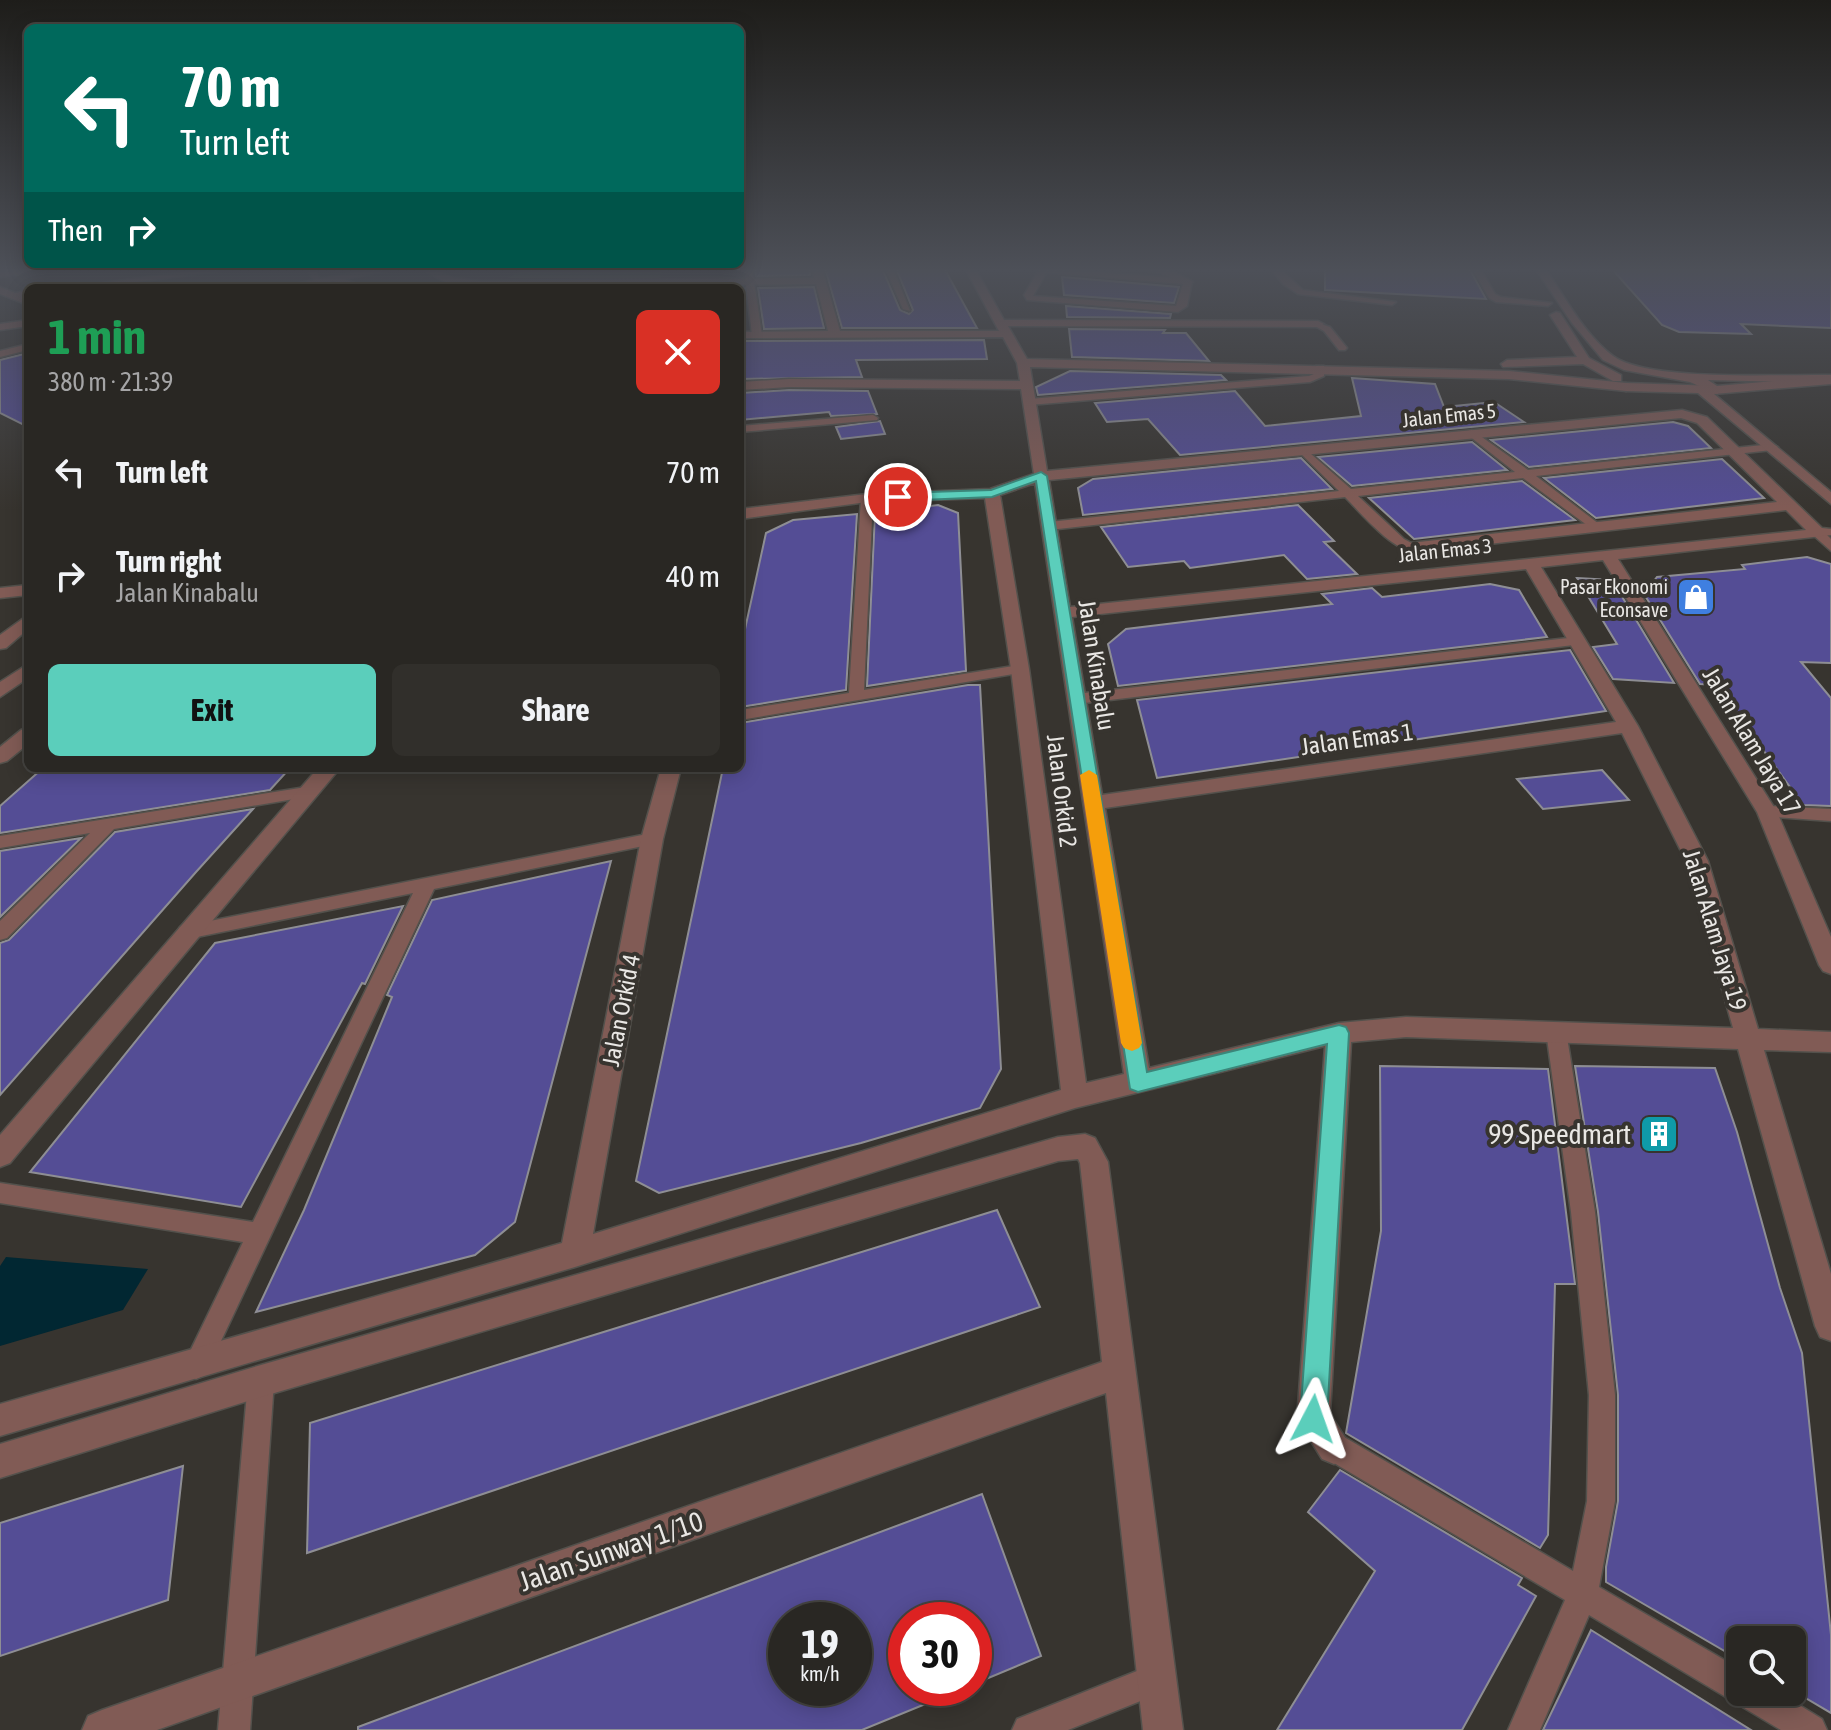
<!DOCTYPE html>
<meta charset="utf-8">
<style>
body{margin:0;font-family:"Asap Condensed",sans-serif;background:#312f2b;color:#f1f3f6;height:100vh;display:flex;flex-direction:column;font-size:30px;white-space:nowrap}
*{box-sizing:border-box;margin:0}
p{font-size:26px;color:#a5a5a6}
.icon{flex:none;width:44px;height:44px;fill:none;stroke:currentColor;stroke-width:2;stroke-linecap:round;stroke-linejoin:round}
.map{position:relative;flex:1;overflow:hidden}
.sheet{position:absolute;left:24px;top:284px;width:720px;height:488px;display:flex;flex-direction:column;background:#292723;border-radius:12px;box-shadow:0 4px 20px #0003,0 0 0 2px #454441}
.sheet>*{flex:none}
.guide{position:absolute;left:24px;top:24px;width:720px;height:244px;border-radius:12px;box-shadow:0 4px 20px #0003,0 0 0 2px #454441;background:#00695c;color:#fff;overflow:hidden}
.fabs{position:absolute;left:1726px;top:1626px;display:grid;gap:16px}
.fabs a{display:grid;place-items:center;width:80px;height:80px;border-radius:12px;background:#292723;box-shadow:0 4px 20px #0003,0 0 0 2px #454441;font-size:40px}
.speed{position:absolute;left:768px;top:1602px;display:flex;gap:16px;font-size:40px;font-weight:700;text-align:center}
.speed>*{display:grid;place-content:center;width:104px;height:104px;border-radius:50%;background:#292723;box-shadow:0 4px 20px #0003,0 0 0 2px #454441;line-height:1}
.speed small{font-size:20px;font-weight:400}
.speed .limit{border:12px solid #d22;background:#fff;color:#111}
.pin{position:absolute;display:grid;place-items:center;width:68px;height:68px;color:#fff;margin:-34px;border:4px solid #fff;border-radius:50%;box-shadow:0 2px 8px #0007}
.me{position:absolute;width:88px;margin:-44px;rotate:4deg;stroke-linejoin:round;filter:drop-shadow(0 0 6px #0008)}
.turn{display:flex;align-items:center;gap:28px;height:168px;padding:0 24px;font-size:36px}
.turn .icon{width:104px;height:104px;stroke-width:2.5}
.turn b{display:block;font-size:56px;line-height:68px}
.then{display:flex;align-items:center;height:76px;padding:0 24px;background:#0003;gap:16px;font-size:30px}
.round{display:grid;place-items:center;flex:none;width:84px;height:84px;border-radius:12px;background:#312f2b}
.head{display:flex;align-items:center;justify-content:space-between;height:136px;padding:0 24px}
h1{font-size:48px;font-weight:700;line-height:60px;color:#1e9e55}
.action{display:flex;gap:16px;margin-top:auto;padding:16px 24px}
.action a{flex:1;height:92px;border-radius:12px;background:#5bcebb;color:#111;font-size:32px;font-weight:700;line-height:92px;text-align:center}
.action a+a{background:#312f2b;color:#f1f3f6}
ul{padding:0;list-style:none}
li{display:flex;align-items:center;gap:24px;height:104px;padding:0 24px}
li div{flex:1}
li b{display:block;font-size:30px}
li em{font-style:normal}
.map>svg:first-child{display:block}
.green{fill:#4d693b}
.water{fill:#012732}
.building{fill:#544d95;stroke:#8e8e94;stroke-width:2;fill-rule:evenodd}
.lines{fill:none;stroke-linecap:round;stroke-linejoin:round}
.service-casing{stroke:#53514c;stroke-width:3}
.minor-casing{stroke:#53514c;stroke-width:3}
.tertiary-casing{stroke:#53514c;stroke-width:3}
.service{fill:#815b55;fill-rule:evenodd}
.minor{fill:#815b55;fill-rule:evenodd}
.tertiary{fill:#815b55;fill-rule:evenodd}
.route{fill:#5bcebb;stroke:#3b867a;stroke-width:2}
.slow{fill:#f59e0b}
.labels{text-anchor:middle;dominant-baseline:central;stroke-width:8;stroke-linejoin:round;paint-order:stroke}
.far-street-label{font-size:20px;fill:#e9e7e4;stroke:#37342f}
.far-poi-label{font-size:20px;fill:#e9e7e4;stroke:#37342f;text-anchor:end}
.street-label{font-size:24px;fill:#e9e7e4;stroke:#37342f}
.near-poi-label{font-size:28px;fill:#e9e7e4;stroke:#37342f;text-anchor:end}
.near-street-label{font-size:28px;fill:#e9e7e4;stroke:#37342f}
</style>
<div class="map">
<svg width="1831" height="1730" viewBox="0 0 1831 1730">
<rect width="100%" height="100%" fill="#37342f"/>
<polygon class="green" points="527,268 661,268 660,279 508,278"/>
<polygon class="water" points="6,1257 148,1269 123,1310 0,1346 0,1266"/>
<g class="building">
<polygon points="755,268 809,268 810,275 756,276"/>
<polygon points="825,268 882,268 900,310 909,314 913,310 896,268 944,268 977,328 842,328"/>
<polygon points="1325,268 1469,268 1486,299 1325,290"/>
<polygon points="1611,268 1831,268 1831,328 1741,324 1751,334 1679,332 1662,325"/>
<polygon points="1062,277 1179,287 1174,303 1064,295"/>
<polygon points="814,287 824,328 764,329 758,288"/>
<polygon points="1066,306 1171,314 1170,318 1067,317"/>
<polygon points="1069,329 1165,330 1163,333 1186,333 1209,361 1072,357"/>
<polygon points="984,340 987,359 856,360 862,377 740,379 740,341"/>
<polygon points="28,353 28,427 0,413 0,360"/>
<polygon points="1070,371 1221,375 1226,380 1038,395 1036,387"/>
<polygon points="1352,378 1435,384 1444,407 1494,402 1524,422 1180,455 1148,419 1107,422 1095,403 1235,391 1265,426 1361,416"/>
<polygon points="789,390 868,391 877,414 831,416 829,412 740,420 740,393"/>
<polygon points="880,421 885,434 841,439 836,427"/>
<polygon points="1673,422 1688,426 1711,448 1529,467 1491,440"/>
<polygon points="1472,442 1507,470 1352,486 1318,457"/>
<polygon points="1301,458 1332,489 1083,515 1078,488 1093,479"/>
<polygon points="1722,459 1764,498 1596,518 1544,478"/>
<polygon points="1522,481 1575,520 1414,539 1369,498"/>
<polygon points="938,505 958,513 966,671 867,686 875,513"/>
<polygon points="1298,505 1334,541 1324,542 1357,574 1307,579 1284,555 1190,568 1184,561 1128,567 1101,527"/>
<polygon points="857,514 846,690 740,707 740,652 766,533 793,520"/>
<polygon points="1807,557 1831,564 1831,663 1801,662 1831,698 1831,806 1803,805 1716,685 1700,684 1644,594 1657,577 1745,569 1742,565"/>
<polygon points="1577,578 1612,580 1674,683 1613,679 1593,647 1617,644"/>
<polygon points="1490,584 1519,590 1547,637 1118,686 1108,644 1126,629 1332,604 1322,594 1372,588 1382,597"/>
<polygon points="1570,650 1606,711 1157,778 1137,700"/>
<polygon points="968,685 980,685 1001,1069 980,1108 861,1143 659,1193 636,1181 723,768 740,768 740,723"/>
<polygon points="43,768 290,768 270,790 0,833 0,806"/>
<polygon points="1602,770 1629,800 1543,809 1517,779"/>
<polygon points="253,809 196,872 0,1095 0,943 9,940 115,832"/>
<polygon points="81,838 0,917 0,851"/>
<polygon points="611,861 515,1222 475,1255 256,1312 304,1210 392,997 387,995 432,900"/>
<polygon points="403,906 365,984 362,983 241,1207 30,1172 215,943"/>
<polygon points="1380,1066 1548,1069 1575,1284 1555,1284 1548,1535 1540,1548 1346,1433 1381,1231"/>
<polygon points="1575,1066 1715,1068 1737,1132 1780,1288 1802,1353 1831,1635 1831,1713 1792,1690 1792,1640 1740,1640 1740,1660 1606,1582 1606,1567 1618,1501 1618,1395 1598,1212"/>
<polygon points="997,1210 1040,1307 307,1553 310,1423"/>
<polygon points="183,1466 168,1600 0,1656 0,1523"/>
<polygon points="1340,1470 1522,1578 1518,1585 1536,1596 1462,1730 1277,1730 1375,1571 1308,1512"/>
<path d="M 982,1494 L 1041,1656 L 974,1684 L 974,1620 L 906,1620 L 906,1688 L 962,1689 L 862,1730 L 358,1730 L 358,1727 ZM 786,1620 L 854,1620 L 854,1688 L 786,1688 Z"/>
<polygon points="1591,1630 1751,1730 1543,1730"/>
</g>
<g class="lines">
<g class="service-casing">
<g id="service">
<polygon points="215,268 241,268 91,288 65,288"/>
<polygon points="306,268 314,268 322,283 316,283"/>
<polygon points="744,268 752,268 762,335 757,338 752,335"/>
<polygon points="885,268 893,268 910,311 903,309"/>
<path d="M 1040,268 L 1188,279 L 1192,282 L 1187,306 L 1178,312 L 1027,300 L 1024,295 ZM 1046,273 L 1055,273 L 1183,284 L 1176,306 L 1033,296 Z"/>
<polygon points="1270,268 1279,268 1303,290 1396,302 1392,305 1298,294 1283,284"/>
<polygon points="1472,268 1480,268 1495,294 1501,297 1552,303 1548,306 1496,302 1489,298"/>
<polygon points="336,276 362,286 363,288 351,288 333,281"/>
<polygon points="28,290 28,296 12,298 8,295"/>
<polygon points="1315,322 1330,327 1347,348 1345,350 1339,350 1324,331 1315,326"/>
<polygon points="28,344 28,350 0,357 0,351"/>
<polygon points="1316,366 1324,366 1324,376 1310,382 1029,405 1024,402 1029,399 1309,376 1314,374"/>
<polygon points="873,415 878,418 877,420 740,432 740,426"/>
<path d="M 1472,430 L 1528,470 L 1772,444 L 1778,447 L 1772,450 L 1536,476 L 1599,524 L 1599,530 L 1595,531 L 1523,478 L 1358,496 L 1404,539 L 1415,545 L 1415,551 C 1394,553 1360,512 1345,497 L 1049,530 L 1043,526 L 1049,522 L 1339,491 L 1299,452 L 1299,448 L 1303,447 L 1351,489 L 1515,472 L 1468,435 L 1468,431 Z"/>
<polygon points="867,494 873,498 864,690 1020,665 1027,669 1020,673 740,720 740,710 849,693 861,498"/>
<polygon points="1813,529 1821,529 1831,539 1831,551 1813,535"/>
<polygon points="1577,637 1582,638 1582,644 1076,704 1068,699 1076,694"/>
<polygon points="306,787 314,792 312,796 114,829 7,938 0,940 0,921 90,833 0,848 0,836"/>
<polygon points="1767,806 1831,809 1831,821 1761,816 1758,812"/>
<polygon points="652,833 658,835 661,839 658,843 434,889 205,1375 196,1379 187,1375 183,1366 243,1242 0,1203 0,1183 253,1222 413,893 187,939 180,937 177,932 180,927"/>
<polygon points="1556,1023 1563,1025 1566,1031 1595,1212 1615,1395 1615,1501 1599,1587 1740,1669 1740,1692 1778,1692 1822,1719 1827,1730 1781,1730 1589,1615 1540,1730 1508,1730 1565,1600 1324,1457 1320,1447 1324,1437 1334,1433 1344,1437 1573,1571 1587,1501 1589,1395 1571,1212 1546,1031 1549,1025"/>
<polygon points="261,1368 270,1372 274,1381 250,1730 218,1730 248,1381 252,1372"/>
<polygon points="1157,1663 1168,1668 1173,1679 1168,1690 1068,1730 1012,1730 1017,1719"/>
</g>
</g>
<g class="minor-casing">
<g id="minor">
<polygon points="23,268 55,268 0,277 0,271"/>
<polygon points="378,268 402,268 298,288 274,288"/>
<path d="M 420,268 L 433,268 L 453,278 L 481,281 L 814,278 L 812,268 L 822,268 L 840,331 L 999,331 L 965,268 L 975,268 L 1004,320 L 1318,321 L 1324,324 L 1318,327 L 1008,326 L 1027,359 L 1509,371 L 1626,383 L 1632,387 L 1626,391 L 1509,379 L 1030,367 L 1047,471 L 1682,410 L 1707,417 L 1822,528 L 1831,529 L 1831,535 L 1618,559 L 1777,812 L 1831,937 L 1831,974 L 1823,971 L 1819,965 L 1757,812 L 1603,560 L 1541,567 L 1638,726 L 1708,861 L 1758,1029 L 1831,1032 L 1831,1052 L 1764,1050 L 1831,1274 L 1831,1341 L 1820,1337 L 1815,1326 L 1738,1049 L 1406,1037 L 1351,1042 L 1330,1414 L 1351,1447 L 1346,1459 L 1334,1464 L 1322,1459 L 1297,1419 L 1325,1046 L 1075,1108 L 575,1267 L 0,1436 L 0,1404 L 562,1243 L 641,839 L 661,768 L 681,768 L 663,839 L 593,1234 L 1061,1090 L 1011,669 L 985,498 L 867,502 L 740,519 L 740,509 L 867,494 L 990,489 L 1034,474 L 1021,389 L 789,387 L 740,390 L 740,382 L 789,379 L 1020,381 L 1017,363 L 1003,337 L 740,338 L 740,332 L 828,331 L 816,284 L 481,287 L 447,283 ZM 1681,418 L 1697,423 L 1777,502 L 1410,543 L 1402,548 L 1410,553 L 1786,510 L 1806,530 L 1070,607 L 1049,480 ZM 1035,483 L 1124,1074 L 1086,1083 L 1029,669 L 1000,495 ZM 1526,569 L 1616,722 L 1102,795 L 1072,617 ZM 1622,733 L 1686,861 L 1733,1028 L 1406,1017 L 1339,1023 L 1149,1068 L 1105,808 Z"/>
<polygon points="1132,268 1167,268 1193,282 1188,285 1161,273"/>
<path d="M 1535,268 L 1545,268 C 1565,297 1584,334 1613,356 C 1648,382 1782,374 1831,375 L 1831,383 L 1708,380 L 1723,390 L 1717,394 L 1690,382 L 1624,370 L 1603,360 L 1572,323 Z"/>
<polygon points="0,287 28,298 28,305 0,294"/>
<polygon points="1556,312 1560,313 1589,358 1621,375 1621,381 1613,381 1583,364 1503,367 1501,364 1507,360 1577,357 1550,315"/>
<polygon points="28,585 28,595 0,598 0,588"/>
<polygon points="28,615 28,629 6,648 0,649 0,635"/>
<polygon points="28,728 28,744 7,761 0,763 0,747 21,730"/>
<polygon points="318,768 340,768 10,1163 0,1167 0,1135"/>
<polygon points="1085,1134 1095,1138 1108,1162 1183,1730 1143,1730 1106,1393 157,1730 82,1730 88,1716 102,1710 1102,1362 1080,1163 1078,1159 1058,1161 261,1397 0,1478 0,1444 261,1365 1058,1137"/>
</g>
</g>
<g class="tertiary-casing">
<g id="tertiary">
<polygon points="28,320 28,326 0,330 0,324"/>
<polygon points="1831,376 1831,384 1714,394 1831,492 1831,504 1698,393 1626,391 1620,387 1626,383 1717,386"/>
<polygon points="28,664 28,678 0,697 0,682"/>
</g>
</g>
<use href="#service" class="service"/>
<use href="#minor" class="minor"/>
<use href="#tertiary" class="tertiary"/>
</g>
<linearGradient id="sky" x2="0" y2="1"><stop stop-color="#1e1d1a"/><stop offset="0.53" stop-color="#4d5058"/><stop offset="1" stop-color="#4d5058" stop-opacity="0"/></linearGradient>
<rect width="1831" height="510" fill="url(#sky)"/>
<polygon class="route" points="1041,472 1047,476 1147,1072 1339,1025 1346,1027 1349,1033 1327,1419 1323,1428 1313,1432 1304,1428 1300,1419 1327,1044 1138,1092 1130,1089 1036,481 992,497 898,501 892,497 898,493 991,490"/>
<polygon class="slow" points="1089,770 1097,775 1142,1043 1139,1048 1132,1051 1124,1048 1121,1043 1080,775"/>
<defs>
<g id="shop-square" transform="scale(2)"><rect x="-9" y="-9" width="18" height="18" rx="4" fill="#3f7fe0" stroke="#37342f"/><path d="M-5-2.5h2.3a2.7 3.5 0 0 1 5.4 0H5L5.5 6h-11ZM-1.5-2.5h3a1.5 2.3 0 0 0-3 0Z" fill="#fff"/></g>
<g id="building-square" transform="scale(2)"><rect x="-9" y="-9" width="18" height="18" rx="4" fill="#0f9aa8" stroke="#37342f"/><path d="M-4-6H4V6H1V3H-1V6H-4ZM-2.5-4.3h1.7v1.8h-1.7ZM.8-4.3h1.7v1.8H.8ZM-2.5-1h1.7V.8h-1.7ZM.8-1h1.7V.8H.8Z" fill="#fff"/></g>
</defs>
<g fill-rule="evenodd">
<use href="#shop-square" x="1696" y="597"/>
<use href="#building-square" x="1659" y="1134"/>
</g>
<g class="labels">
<g class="far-street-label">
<text transform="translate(1449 415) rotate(-6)">Jalan Emas 5</text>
<text transform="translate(1445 550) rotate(-6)">Jalan Emas 3</text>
</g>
<g class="far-poi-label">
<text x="1668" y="586">Pasar Ekonomi<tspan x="1668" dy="23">Econsave</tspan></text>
</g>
<g class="street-label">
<text transform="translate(1097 665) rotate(81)">Jalan Kinabalu</text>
<text transform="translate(1357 739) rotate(-8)">Jalan Emas 1</text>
<text transform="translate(1752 741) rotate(59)">Jalan Alam Jaya 17</text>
<text transform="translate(1062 791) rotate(83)">Jalan Orkid 2</text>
<text transform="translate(1715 930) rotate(73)">Jalan Alam Jaya 19</text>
<text transform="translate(621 1010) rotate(-79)">Jalan Orkid 4</text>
</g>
<g class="near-poi-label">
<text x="1631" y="1134">99 Speedmart</text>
</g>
<g class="near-street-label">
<text transform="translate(611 1551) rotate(-19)">Jalan Sunway 1/10</text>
</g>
</g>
</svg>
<div class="fabs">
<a><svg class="icon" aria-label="search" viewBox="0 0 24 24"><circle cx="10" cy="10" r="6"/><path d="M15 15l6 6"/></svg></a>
</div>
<div class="speed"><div>19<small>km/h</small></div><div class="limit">30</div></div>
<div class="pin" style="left:898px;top:497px;background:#d93025"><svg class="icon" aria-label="arrive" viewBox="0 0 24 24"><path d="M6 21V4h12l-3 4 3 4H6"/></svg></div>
<svg class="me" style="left:1313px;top:1419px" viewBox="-20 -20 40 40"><path d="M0-17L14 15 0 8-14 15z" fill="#5bcebb" stroke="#fff" stroke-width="4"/></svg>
<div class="guide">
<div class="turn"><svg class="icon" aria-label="left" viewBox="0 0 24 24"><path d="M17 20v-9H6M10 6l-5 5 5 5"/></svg><div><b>70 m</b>Turn left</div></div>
<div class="then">Then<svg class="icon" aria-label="right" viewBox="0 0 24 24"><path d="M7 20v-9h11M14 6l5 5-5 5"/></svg></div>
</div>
<section class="sheet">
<div class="head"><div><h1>1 min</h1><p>380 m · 21:39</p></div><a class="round" style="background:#d93025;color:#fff"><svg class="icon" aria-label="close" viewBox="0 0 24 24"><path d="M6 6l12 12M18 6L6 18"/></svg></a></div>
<ul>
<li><svg class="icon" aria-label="left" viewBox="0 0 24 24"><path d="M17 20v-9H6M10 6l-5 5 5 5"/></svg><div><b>Turn left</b></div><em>70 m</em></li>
<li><svg class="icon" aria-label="right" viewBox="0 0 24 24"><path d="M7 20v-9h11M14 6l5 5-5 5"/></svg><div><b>Turn right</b><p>Jalan Kinabalu</p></div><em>40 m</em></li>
</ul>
<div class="action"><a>Exit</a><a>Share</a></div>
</section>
</div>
